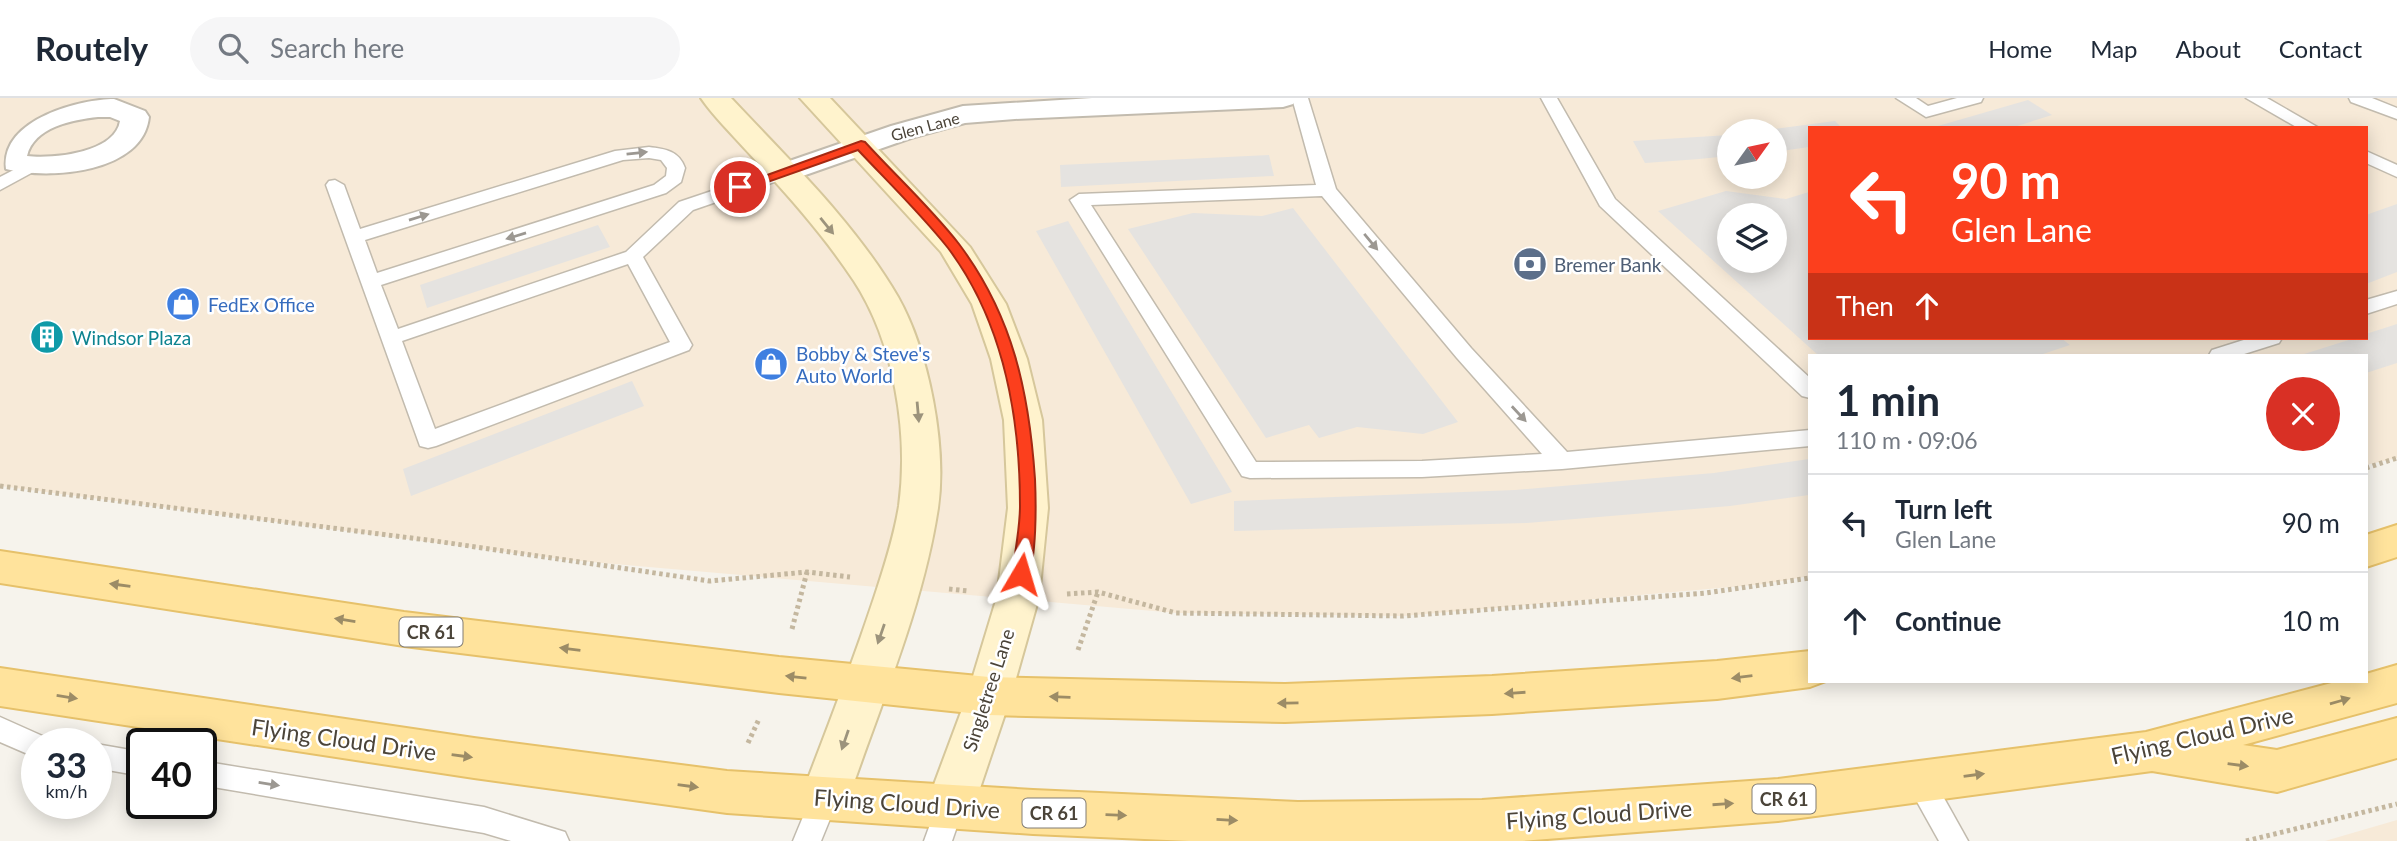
<!DOCTYPE html>
<meta charset="utf-8">
<style>
body{margin:0;font-family:Lato,sans-serif;background:#f6f6f7;color:#1f2937;height:100vh;display:flex;flex-direction:column;font-size:26px;white-space:nowrap}
*{box-sizing:border-box;margin:0}
p{font-size:23px;color:#747a83}
.icon{flex:none;width:38px;height:38px;fill:none;stroke:currentColor;stroke-width:2;stroke-linecap:round;stroke-linejoin:round}
.map{position:relative;flex:1;overflow:hidden}
.side{position:absolute;left:1808px;top:256px;width:560px;height:329px;display:flex;flex-direction:column;background:#fff;border-radius:0px;box-shadow:0 4px 18px #0003}
.side>*{flex:none}
.top-card{position:absolute;left:1808px;top:28px;width:560px;height:214px;border-radius:0px;box-shadow:0 4px 18px #0003;background:#fc3f1d;color:#fff;overflow:hidden}
.needle{width:46px;rotate:57deg}
.fabs{position:absolute;left:1717px;top:21px;display:grid;gap:14px}
.fabs a{display:grid;place-items:center;width:70px;height:70px;border-radius:50%;background:#fff;box-shadow:0 4px 18px #0003;font-size:35px}
.speed{position:absolute;left:21px;top:630px;display:flex;gap:14px;font-size:35px;font-weight:700;text-align:center}
.speed>*{display:grid;place-content:center;width:91px;height:91px;border-radius:50%;background:#fff;box-shadow:0 4px 18px #0003;line-height:1}
.speed small{font-size:18px;font-weight:400}
.speed .limit{border:4px solid #111;border-radius:10px;background:#fff;color:#111}
.pin{position:absolute;display:grid;place-items:center;width:60px;height:60px;color:#fff;margin:-30px;border:4px solid #fff;border-radius:50%;box-shadow:0 2px 7px #0007}
.me{position:absolute;width:77px;margin:-38px;rotate:7deg;stroke-linejoin:round;filter:drop-shadow(0 0 5px #0008)}
.turn{display:flex;align-items:center;gap:24px;height:147px;padding:0 28px;font-size:32px}
.turn .icon{width:91px;height:91px;stroke-width:2.5}
.turn b{display:block;font-size:49px;line-height:60px}
.then{display:flex;align-items:center;height:66px;padding:0 28px;background:#0003;gap:14px;font-size:26px}
.round{display:grid;place-items:center;flex:none;width:74px;height:74px;border-radius:37px;background:#f6f6f7}
.head{display:flex;align-items:center;justify-content:space-between;height:119px;padding:0 28px}
h1{font-size:42px;font-weight:700;line-height:52px}
ul{padding:0;list-style:none}
li{display:flex;align-items:center;gap:21px;height:98px;padding:0 28px;border-top:2px solid #e0e1e3}
li div{flex:1}
li b{display:block;font-size:26px}
li em{font-style:normal}
header{display:flex;align-items:center;gap:42px;box-sizing:border-box;height:98px;padding:0 35px;background:#fff;border-bottom:2px solid #e0e1e3}
header strong{font-size:33px}
nav{display:flex;gap:38px;margin-inline-start:auto;font-size:24px}
.search{width:490px;height:63px;background:#f6f6f7;display:flex;align-items:center;gap:18px;box-sizing:border-box;padding:0 24px;border-radius:38px;color:#747a83;font-size:26px}
.map>svg:first-child{display:block}
.commercial{fill:#f7ead8;fill-rule:evenodd}
.parking{fill:#e5e3e0;fill-rule:evenodd}
.lines{fill:none;stroke-linecap:round;stroke-linejoin:round}
.lane-casing{stroke:#c2bbae;stroke-width:3}
.street-casing{stroke:#c2bbae;stroke-width:4}
.secondary-casing{stroke:#d6c79b;stroke-width:4}
.primary-casing{stroke:#e6c16a;stroke-width:4}
.path{stroke:#c4b79f;stroke-width:5;stroke-dasharray:3.5 3.5;stroke-linecap:butt}
.lane{fill:#fff;fill-rule:evenodd}
.street{fill:#fff;fill-rule:evenodd}
.secondary{fill:#fff3cd;fill-rule:evenodd}
.primary{fill:#ffe39c;fill-rule:evenodd}
.oneway{fill:#9c9892}
.oneway2{fill:#9c937c}
.oneway3{fill:#9c8c66}
.route{fill:#fc3f1d;stroke:#a42913;stroke-width:2}
.labels{text-anchor:middle;dominant-baseline:central;stroke-width:5;stroke-linejoin:round;paint-order:stroke}
.far-street-label{font-size:16px;fill:#4b4439;stroke:#fff}
.shield{fill:#fff;stroke:#817c74;stroke-width:2}
.shield-label{font-size:18px;font-weight:bold;fill:#4b4439}
.service-label{font-size:19px;fill:#4e5e75;stroke:#fff;text-anchor:start}
.shop-label{font-size:19px;fill:#366cbe;stroke:#fff;text-anchor:start}
.culture-label{font-size:19px;fill:#0d838f;stroke:#fff;text-anchor:start}
.street-label{font-size:19px;fill:#4b4439;stroke:#fff}
.near-street-label{font-size:23px;fill:#4b4439;stroke:#fff}
</style>
<header>
<strong>Routely</strong>
<div class="search"><svg class="icon" aria-label="search" viewBox="0 0 24 24"><circle cx="10" cy="10" r="6"/><path d="M15 15l6 6"/></svg>Search here</div>
<nav><a>Home</a><a>Map</a><a>About</a><a>Contact</a></nav>
</header>
<div class="map">
<svg width="2397" height="743" viewBox="0 0 2397 743">
<rect width="100%" height="100%" fill="#f6f3ec"/>
<g class="commercial">
<path d="M 0,0 L 2397,0 L 2397,360 L 2366,367 L 2366,257 L 1810,257 L 1809,478 L 1765,486 L 1403,518 L 1176,515 L 568,462 L 0,388 ZM 1810,30 L 2366,30 L 2366,240 L 1810,240 ZM 1729,33 L 1774,33 L 1774,79 L 1729,79 ZM 1729,117 L 1774,117 L 1774,163 L 1729,163 Z"/>
<polygon points="2397,722 2397,743 2325,743"/>
</g>
<g class="parking">
<polygon points="2028,2 2052,17 2011,30 1931,30"/>
<polygon points="1835,23 1842,30 1810,30 1809,49 1775,54 1774,33 1760,33"/>
<polygon points="1729,37 1729,58 1699,61 1645,65 1633,43"/>
<polygon points="1269,57 1274,78 1061,89 1060,67"/>
<path d="M 1726,93 L 1786,101 L 1809,94 L 1810,240 L 2061,240 L 2070,247 L 2040,257 L 1818,257 L 1658,113 ZM 1729,117 L 1774,117 L 1774,163 L 1729,163 Z"/>
<polygon points="2397,106 2397,174 2366,186 2366,117"/>
<polygon points="1293,110 1458,324 1423,336 1357,329 1319,340 1309,327 1266,340 1128,131 1193,115 1262,118"/>
<polygon points="1068,123 1232,394 1191,406 1036,133"/>
<polygon points="598,127 610,149 427,210 420,187"/>
<polygon points="2397,226 2397,265 2366,275 2366,257 2301,257 2355,240 2366,240 2366,236"/>
<polygon points="632,283 644,308 411,398 403,371"/>
<polygon points="1809,361 1809,397 1730,408 1527,425 1234,433 1234,403 1515,392 1714,375"/>
</g>
<g class="lines">
<g class="lane-casing">
<g id="lane">
<path d="M 1292,0 L 1308,0 L 1336,91 L 1471,250 L 1567,354 L 1810,332 L 1810,348 L 1562,371 L 1422,379 L 1250,380 L 1242,378 L 1070,102 L 1079,96 L 1316,87 ZM 1322,98 L 1457,260 L 1542,356 L 1422,363 L 1256,364 L 1091,107 Z"/>
<polygon points="1541,0 1557,0 1615,101 1810,280 1810,300 1802,298 1600,108"/>
<polygon points="1896,0 1916,0 1928,8 1957,0 1983,0 1981,4 1926,19"/>
<polygon points="2246,0 2267,0 2319,30 2298,30"/>
<polygon points="2349,0 2372,0 2397,10 2397,21 2351,4"/>
<path d="M 649,49 C 666,51 679,53 685,70 L 681,84 L 666,95 L 381,187 L 398,231 L 626,154 L 679,104 L 777,71 L 789,71 L 792,75 L 789,79 L 693,112 L 643,159 L 692,247 L 689,252 L 436,348 L 428,350 L 420,348 L 326,87 L 329,83 L 335,82 L 344,87 L 360,131 L 615,53 ZM 649,60 L 661,62 L 667,70 L 666,78 L 654,87 L 377,175 L 365,142 L 623,62 ZM 628,166 L 670,244 L 435,331 L 402,243 Z"/>
<polygon points="2366,53 2397,67 2397,79 2366,65"/>
<polygon points="29,64 38,69 35,73 0,92 0,79"/>
<polygon points="2397,193 2397,206 2366,216 2366,202"/>
<polygon points="2250,240 2282,240 2279,245 2241,257 2209,257 2212,252"/>
<polygon points="0,619 47,640 50,646 37,646 37,660 0,644"/>
<polygon points="96,646 142,654 142,678 96,670"/>
<polygon points="201,663 484,709 565,734 569,743 511,743 484,735 201,687"/>
<polygon points="1920,672 1930,675 1968,743 1939,743 1906,684 1910,675"/>
<polygon points="825,686 835,690 839,699 821,743 793,743 815,690"/>
<polygon points="950,695 960,699 964,708 952,743 924,743 940,699"/>
</g>
</g>
<g class="street-casing">
<g id="street">
<polygon points="1092,0 1297,0 1293,6 1283,9 1015,21 965,25 911,40 794,81 783,84 772,81 768,75 772,69 891,28 963,8"/>
<path d="M 114,1 L 145,13 L 149,19 C 143,75 50,82 6,71 C 0,20 83,1 114,1 ZM 98,19 L 110,19 L 120,23 C 115,55 53,61 27,58 C 34,29 72,22 98,19 Z"/>
</g>
</g>
<g class="secondary-casing">
<g id="secondary">
<path d="M 701,0 L 731,0 C 789,62 855,125 898,199 C 929,254 947,348 938,410 C 923,509 881,605 849,699 L 842,714 L 825,720 L 808,714 L 801,699 C 826,633 852,567 874,500 C 884,470 894,439 899,408 C 909,335 894,244 854,183 C 823,136 784,93 746,52 C 731,35 714,19 701,0 Z"/>
<polygon points="800,0 830,0 970,149 1006,206 1027,261 1042,322 1048,410 1039,499 1011,598 974,708 967,723 950,730 933,723 926,708 967,598 997,499 1008,410 1004,322 991,261 972,206 941,154"/>
</g>
</g>
<g class="primary-casing">
<g id="primary">
<polygon points="2397,427 2397,459 2366,469 2366,437"/>
<polygon points="0,453 404,514 779,559 989,579 1285,586 1492,578 1717,563 1810,553 1810,583 1826,583 1810,589 1717,601 1492,616 1285,624 989,617 779,595 404,548 0,485"/>
<polygon points="2397,567 2397,605 2243,647 2277,652 2397,620 2397,660 2277,694 2152,673 1778,723 1522,743 1189,743 1033,736 727,715 474,680 0,608 0,570 474,640 727,673 1033,692 1298,704 1482,702 1778,681 2146,634 2339,583 2366,583 2366,576"/>
</g>
</g>
<g class="path">
<polyline points="2366,370 2397,360"/>
<polyline points="0,388 435,443 710,483 807,474 850,479"/>
<polyline points="949,491 968,493"/>
<polyline points="1067,496 1098,494 1176,515 1403,518 1706,495 1810,480"/>
<polyline points="792,531 807,474"/>
<polyline points="1078,552 1098,494"/>
<polyline points="748,645 759,621"/>
<polyline points="2246,743 2397,706"/>
</g>
<use href="#lane" class="lane"/>
<use href="#street" class="street"/>
<use href="#secondary" class="secondary"/>
<use href="#primary" class="primary"/>
</g>
<defs><path id="oneway-solid" d="M-6-.8H1V-3.2L6.5 0L1 3.2V.8H-6Z" transform="scale(1.75)"/></defs>
<g class="oneway">
<use href="#oneway-solid" transform="translate(637 55) rotate(-6)"/>
<use href="#oneway-solid" transform="translate(419 119) rotate(-17)"/>
<use href="#oneway-solid" transform="translate(516 138) rotate(163)"/>
<use href="#oneway-solid" transform="translate(1371 144) rotate(50)"/>
<use href="#oneway-solid" transform="translate(1519 316) rotate(47)"/>
<use href="#oneway-solid" transform="translate(269 686) rotate(9)"/>
</g>
<g class="oneway2">
<use href="#oneway-solid" transform="translate(827 128) rotate(51)"/>
<use href="#oneway-solid" transform="translate(918 314) rotate(85)"/>
<use href="#oneway-solid" transform="translate(881 536) rotate(109)"/>
<use href="#oneway-solid" transform="translate(845 642) rotate(109)"/>
</g>
<g class="oneway3">
<use href="#oneway-solid" transform="translate(120 487) rotate(-172)"/>
<use href="#oneway-solid" transform="translate(345 522) rotate(-171)"/>
<use href="#oneway-solid" transform="translate(570 551) rotate(-173)"/>
<use href="#oneway-solid" transform="translate(796 579) rotate(-174)"/>
<use href="#oneway-solid" transform="translate(1742 579) rotate(173)"/>
<use href="#oneway-solid" transform="translate(1515 595) rotate(176)"/>
<use href="#oneway-solid" transform="translate(67 599) rotate(9)"/>
<use href="#oneway-solid" transform="translate(1060 599) rotate(-178)"/>
<use href="#oneway-solid" transform="translate(2340 603) rotate(-16)"/>
<use href="#oneway-solid" transform="translate(1288 605) rotate(179)"/>
<use href="#oneway-solid" transform="translate(462 658) rotate(8)"/>
<use href="#oneway-solid" transform="translate(2238 667) rotate(8)"/>
<use href="#oneway-solid" transform="translate(1974 677) rotate(-8)"/>
<use href="#oneway-solid" transform="translate(688 688) rotate(8)"/>
<use href="#oneway-solid" transform="translate(1723 706) rotate(-4)"/>
<use href="#oneway-solid" transform="translate(1116 717) rotate(2)"/>
<use href="#oneway-solid" transform="translate(1227 722) rotate(3)"/>
</g>
<path class="route" d="M 861,43 L 865,44 C 896,78 931,110 959,146 C 1013,218 1029,294 1035,381 C 1036,404 1037,462 1027,481 L 1015,481 L 1012,476 C 1015,454 1020,430 1020,408 C 1020,318 1003,223 948,150 C 921,116 888,84 858,52 L 745,92 L 740,93 L 734,89 Z"/>
<defs>
<g id="bank-disc" transform="scale(1.75)"><circle r="9.5" fill="#5c6f8a" stroke="#fff"/><path d="M-6-4H6V4H-6ZM0-2.3a2.3 2.3 0 1 0 0 4.6a2.3 2.3 0 1 0 0-4.6Z" fill="#fff"/></g>
<g id="shop-disc" transform="scale(1.75)"><circle r="9.5" fill="#3f7fe0" stroke="#fff"/><path d="M-5-2.5h2.3a2.7 3.5 0 0 1 5.4 0H5L5.5 6h-11ZM-1.5-2.5h3a1.5 2.3 0 0 0-3 0Z" fill="#fff"/></g>
<g id="building-disc" transform="scale(1.75)"><circle r="9.5" fill="#0f9aa8" stroke="#fff"/><path d="M-4-6H4V6H1V3H-1V6H-4ZM-2.5-4.3h1.7v1.8h-1.7ZM.8-4.3h1.7v1.8H.8ZM-2.5-1h1.7V.8h-1.7ZM.8-1h1.7V.8H.8Z" fill="#fff"/></g>
</defs>
<g fill-rule="evenodd">
<use href="#bank-disc" x="1530" y="166"/>
<use href="#shop-disc" x="183" y="206"/>
<use href="#building-disc" x="47" y="239"/>
<use href="#shop-disc" x="771" y="266"/>
</g>
<g class="labels">
<g class="far-street-label">
<text transform="translate(925 28) rotate(-15)">Glen Lane</text>
</g>
<g class="shield">
<rect x="399.5" y="519.5" width="63" height="29" rx="5"/>
<rect x="1752.5" y="686.5" width="63" height="29" rx="5"/>
<rect x="1022.5" y="700.5" width="63" height="29" rx="5"/>
</g>
<g class="shield-label">
<text x="431" y="534">CR 61</text>
<text x="1784" y="701">CR 61</text>
<text x="1054" y="715">CR 61</text>
</g>
<g class="service-label">
<text x="1554" y="166">Bremer Bank</text>
</g>
<g class="shop-label">
<text x="208" y="206">FedEx Office</text>
<text x="796" y="255">Bobby &amp; Steve's<tspan x="796" dy="22">Auto World</tspan></text>
</g>
<g class="culture-label">
<text x="72" y="239">Windsor Plaza</text>
</g>
<g class="street-label">
<text transform="translate(988 592) rotate(-72)">Singletree Lane</text>
</g>
<g class="near-street-label">
<text transform="translate(2202 637) rotate(-13)">Flying Cloud Drive</text>
<text transform="translate(344 641) rotate(8)">Flying Cloud Drive</text>
<text transform="translate(907 705) rotate(4)">Flying Cloud Drive</text>
<text transform="translate(1599 716) rotate(-4)">Flying Cloud Drive</text>
</g>
</g>
</svg>
<div class="fabs">
<a><svg class="needle" viewBox="-14 -14 28 28"><path d="M0-13l5 13h-10z" fill="#e53935"/><path d="M0 13l5-13h-10z" fill="#747a83"/></svg></a>
<a><svg class="icon" aria-label="layers" viewBox="0 0 24 24"><path d="M12 4l9 5-9 5-9-5zM3 14l9 5 9-5"/></svg></a>
</div>
<div class="speed"><div>33<small>km/h</small></div><div class="limit">40</div></div>
<div class="pin" style="left:740px;top:89px;background:#d93025"><svg class="icon" aria-label="arrive" viewBox="0 0 24 24"><path d="M6 21V4h12l-3 4 3 4H6"/></svg></div>
<svg class="me" style="left:1021px;top:476px" viewBox="-20 -20 40 40"><path d="M0-17L14 15 0 8-14 15z" fill="#fc3f1d" stroke="#fff" stroke-width="4"/></svg>
<div class="top-card">
<div class="turn"><svg class="icon" aria-label="left" viewBox="0 0 24 24"><path d="M17 20v-9H6M10 6l-5 5 5 5"/></svg><div><b>90 m</b>Glen Lane</div></div>
<div class="then">Then<svg class="icon" aria-label="ahead" viewBox="0 0 24 24"><path d="M12 20V5M6 11l6-6 6 6"/></svg></div>
</div>
<section class="side">
<div class="head"><div><h1>1 min</h1><p>110 m · 09:06</p></div><a class="round" style="background:#d93025;color:#fff"><svg class="icon" aria-label="close" viewBox="0 0 24 24"><path d="M6 6l12 12M18 6L6 18"/></svg></a></div>
<ul>
<li><svg class="icon" aria-label="left" viewBox="0 0 24 24"><path d="M17 20v-9H6M10 6l-5 5 5 5"/></svg><div><b>Turn left</b><p>Glen Lane</p></div><em>90 m</em></li>
<li><svg class="icon" aria-label="ahead" viewBox="0 0 24 24"><path d="M12 20V5M6 11l6-6 6 6"/></svg><div><b>Continue</b></div><em>10 m</em></li>
</ul>
</section>
</div>
